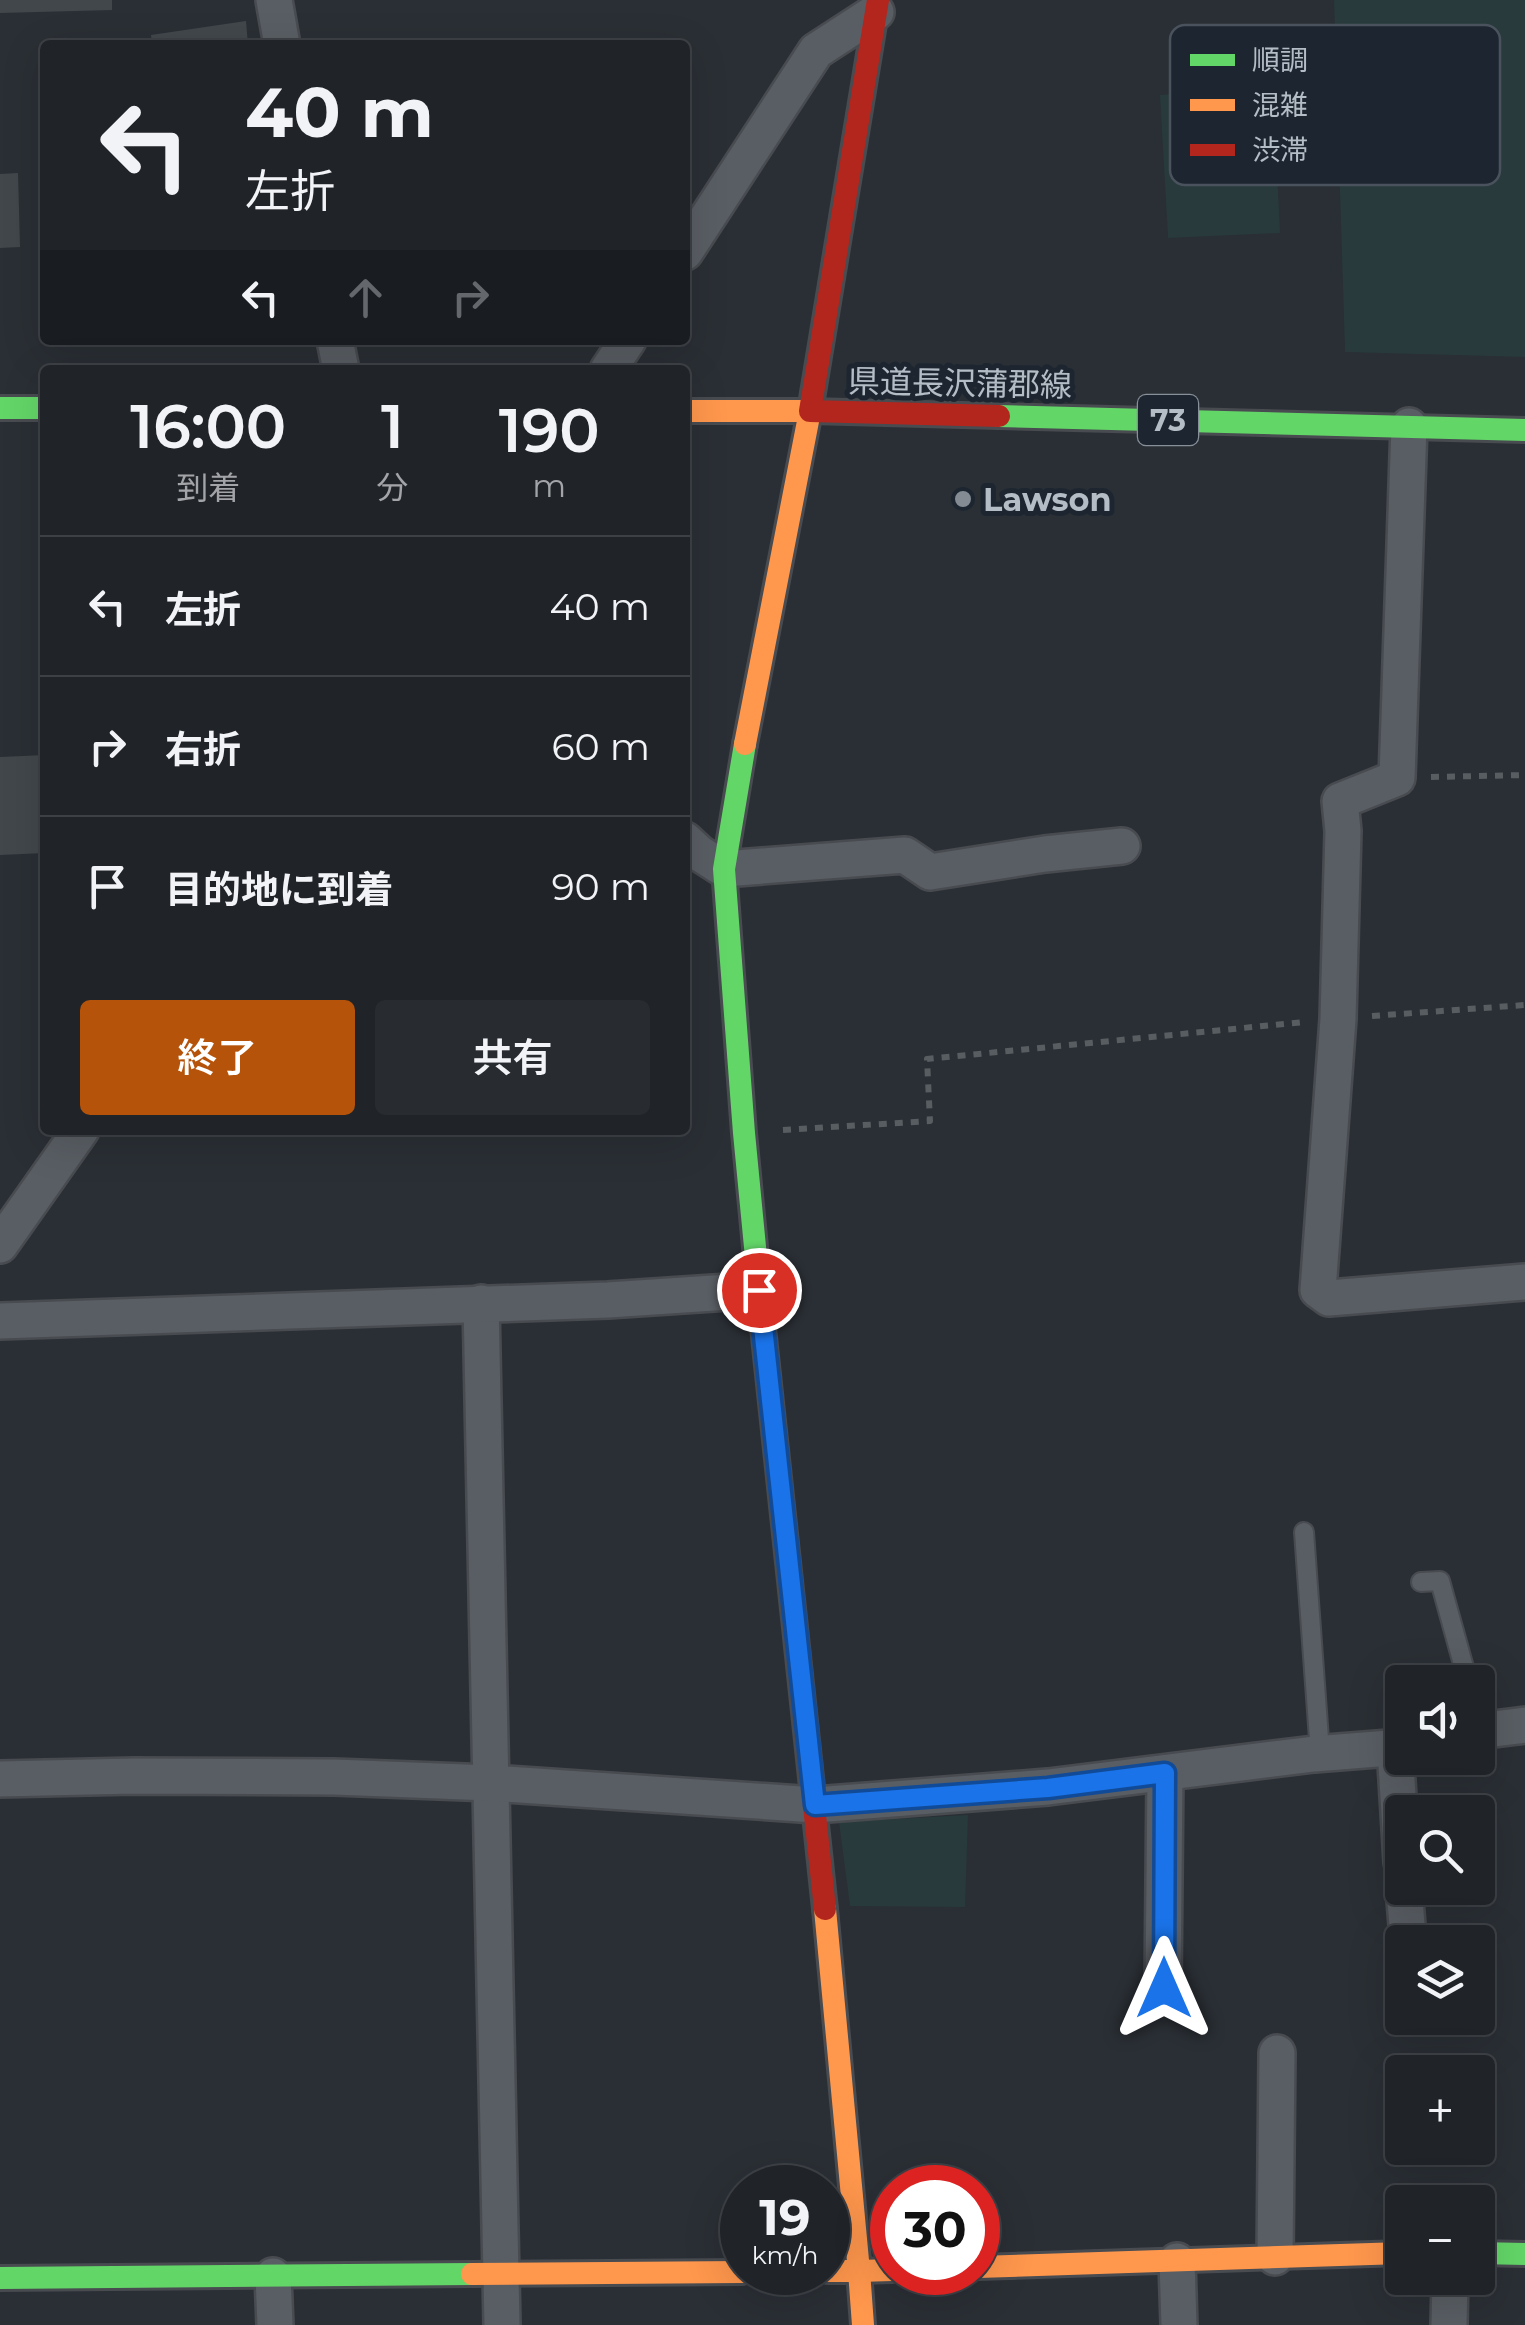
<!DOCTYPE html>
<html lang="ja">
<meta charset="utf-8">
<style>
body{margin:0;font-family:Montserrat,"Noto Sans JP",sans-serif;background:#282b30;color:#f1f3f6;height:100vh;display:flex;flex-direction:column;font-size:38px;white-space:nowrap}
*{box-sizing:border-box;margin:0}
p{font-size:32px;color:#a2a4a8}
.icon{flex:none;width:55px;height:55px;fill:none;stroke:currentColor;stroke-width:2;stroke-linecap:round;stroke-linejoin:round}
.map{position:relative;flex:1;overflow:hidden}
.details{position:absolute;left:40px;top:365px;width:650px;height:770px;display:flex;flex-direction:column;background:#202328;border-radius:10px;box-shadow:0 10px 40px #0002,0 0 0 2px #3d4045}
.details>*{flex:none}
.banner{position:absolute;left:40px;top:40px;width:650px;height:305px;border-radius:10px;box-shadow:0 10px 40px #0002,0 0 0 2px #3d4045;background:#202328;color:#f1f3f6;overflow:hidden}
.fabs{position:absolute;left:1385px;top:1665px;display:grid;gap:20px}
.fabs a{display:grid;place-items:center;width:110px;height:110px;border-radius:10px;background:#202328;box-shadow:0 10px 40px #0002,0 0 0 2px #3d4045;font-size:50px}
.speed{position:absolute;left:720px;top:2165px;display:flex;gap:20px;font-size:50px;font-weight:700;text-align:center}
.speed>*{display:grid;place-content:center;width:130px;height:130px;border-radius:50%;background:#202328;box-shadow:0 10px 40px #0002,0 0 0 2px #3d4045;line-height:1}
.speed small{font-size:25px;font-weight:400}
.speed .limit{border:15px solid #d22;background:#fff;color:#111}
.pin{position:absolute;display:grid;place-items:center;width:85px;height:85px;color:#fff;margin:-42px;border:5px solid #fff;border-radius:50%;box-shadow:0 2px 10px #0007}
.me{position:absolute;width:110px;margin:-55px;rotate:0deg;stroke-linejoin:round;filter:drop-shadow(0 0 8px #0008)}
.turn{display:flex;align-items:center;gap:35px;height:210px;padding:0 40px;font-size:45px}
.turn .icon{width:130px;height:130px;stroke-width:2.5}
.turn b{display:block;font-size:70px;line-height:85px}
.lanes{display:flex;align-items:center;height:95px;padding:0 40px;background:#0003;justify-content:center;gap:50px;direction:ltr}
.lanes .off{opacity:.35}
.eta{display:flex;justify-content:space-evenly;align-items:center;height:170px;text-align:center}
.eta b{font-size:60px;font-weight:600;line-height:70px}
.action{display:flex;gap:20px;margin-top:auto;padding:20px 40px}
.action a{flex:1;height:115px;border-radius:10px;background:#b45309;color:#fff;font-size:40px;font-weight:600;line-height:115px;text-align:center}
.action a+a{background:#282b30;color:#f1f3f6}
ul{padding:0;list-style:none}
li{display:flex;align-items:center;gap:30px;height:140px;padding:0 40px;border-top:2px solid #3d4045}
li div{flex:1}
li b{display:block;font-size:38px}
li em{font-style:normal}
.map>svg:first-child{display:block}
.green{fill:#283a3b}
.building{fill:#42474c}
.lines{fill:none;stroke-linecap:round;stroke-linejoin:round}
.lane-casing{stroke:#484b50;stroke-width:22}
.street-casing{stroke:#484b50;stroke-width:40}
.fast-casing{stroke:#484b50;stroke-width:28}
.slow-casing{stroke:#484b50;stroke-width:28}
.jam-casing{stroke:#484b50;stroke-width:28}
.path{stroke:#575d61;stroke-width:6;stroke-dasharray:8 8;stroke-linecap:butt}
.lane{stroke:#595e64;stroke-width:18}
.street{stroke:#595e64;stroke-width:35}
.fast{stroke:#63d668;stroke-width:22}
.slow{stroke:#ff974d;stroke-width:22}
.jam{stroke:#b3261e;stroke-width:22}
.route-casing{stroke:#114b97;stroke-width:25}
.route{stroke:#1a73e8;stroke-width:18}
.poi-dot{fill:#848b93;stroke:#1d2630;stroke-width:4}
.labels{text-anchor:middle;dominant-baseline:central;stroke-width:10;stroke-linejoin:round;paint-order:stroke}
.shield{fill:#1d2630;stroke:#878f99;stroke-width:2.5}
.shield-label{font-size:30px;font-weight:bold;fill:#b4bcc6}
.street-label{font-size:32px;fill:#b4bcc6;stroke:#1d2630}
.poi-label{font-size:32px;font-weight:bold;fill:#b4bcc6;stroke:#1d2630;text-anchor:start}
.key{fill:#1d2630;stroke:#4a535d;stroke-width:2.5}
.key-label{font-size:28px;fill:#b4bcc6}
</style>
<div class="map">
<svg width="1525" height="2325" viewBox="0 0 1525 2325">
<rect width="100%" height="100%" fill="#2a2f35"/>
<g class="green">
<polygon points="1334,0 1525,0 1525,357 1345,352"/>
<polygon points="1273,87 1280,233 1168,238 1160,95"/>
<polygon points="968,1815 965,1907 850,1906 839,1822"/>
</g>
<g class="building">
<polygon points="0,0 112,0 112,10 0,13"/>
<polygon points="246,21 248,45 152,45 151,35"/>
<polygon points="18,173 20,247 0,248 0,174"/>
<polygon points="45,755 45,853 0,855 0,757"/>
</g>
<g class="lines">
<g class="lane-casing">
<g id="lane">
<polyline points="1304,1532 1320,1753"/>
<polyline points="1421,1582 1440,1581 1468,1682"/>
</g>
</g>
<g class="street-casing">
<g id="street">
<polyline points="274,0 282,45"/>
<polyline points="685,252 816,51 876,12"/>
<polyline points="335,340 341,370"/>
<polyline points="608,370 628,340"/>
<polyline points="1409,426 1397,778 1340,801 1343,831 1338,1019 1318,1290 1329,1298 1525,1282"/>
<polyline points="685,840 699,853 724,869 905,855 930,872 1045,854 1122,846"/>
<polyline points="0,1245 81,1130"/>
<polyline points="481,1303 502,2325"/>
<polyline points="0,1321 608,1300 759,1290"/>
<polyline points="1478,1731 1525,1725"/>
<polyline points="1395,1748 1402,1862"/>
<polyline points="0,1779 134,1776 334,1777 491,1783 815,1805 1048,1787 1314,1754 1402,1747"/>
<polyline points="1404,1888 1407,1925"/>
<polyline points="1163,1988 1165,1773"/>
<polyline points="1275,2257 1277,2053"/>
<polyline points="1177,2261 1179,2325"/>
<polyline points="273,2276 275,2325"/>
<polyline points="1449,2325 1450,2278"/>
</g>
</g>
<g class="fast-casing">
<g id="fast">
<polyline points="0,408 45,408"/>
<polyline points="999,416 1525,430"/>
<polyline points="745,744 724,869 744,1133 761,1309"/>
<polyline points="1478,2253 1525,2254"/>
<polyline points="0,2278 472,2274"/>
</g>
</g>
<g class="slow-casing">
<g id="slow">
<polyline points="685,411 810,411 745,744"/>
<polyline points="825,1909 859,2271 892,2270"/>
<polyline points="978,2267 1402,2253"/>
<polyline points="828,2271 859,2271 863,2325"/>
<polyline points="472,2274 742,2272"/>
</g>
</g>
<g class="jam-casing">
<g id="jam">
<polyline points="878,0 810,411 999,416"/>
<polyline points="761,1309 825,1909"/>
</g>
</g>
<g class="path">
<polyline points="1431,777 1525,775"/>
<polyline points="1372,1016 1525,1005"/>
<polyline points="783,1130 930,1121 927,1059 1304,1022"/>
</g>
<use href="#lane" class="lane"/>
<use href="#street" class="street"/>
<use href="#fast" class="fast"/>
<use href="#slow" class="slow"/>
<use href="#jam" class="jam"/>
</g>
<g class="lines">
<g class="route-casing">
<polyline id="route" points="759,1290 815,1805 1048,1788 1165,1773 1164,1988"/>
</g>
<use href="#route" class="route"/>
</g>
<circle class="poi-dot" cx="963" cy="499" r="10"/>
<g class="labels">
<rect class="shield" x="1138" y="395" width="60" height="50" rx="8"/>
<g class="shield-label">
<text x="1168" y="420">73</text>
</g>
<g class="street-label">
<text transform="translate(960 383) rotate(1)">県道長沢蒲郡線</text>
</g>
<g class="poi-label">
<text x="983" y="499">Lawson</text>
</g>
</g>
<rect x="1170" y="25" width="330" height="160" rx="15" class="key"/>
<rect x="1190" y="54" width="45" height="12" fill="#63d668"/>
<rect x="1190" y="99" width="45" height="12" fill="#ff974d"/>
<rect x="1190" y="144" width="45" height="12" fill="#b3261e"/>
<g class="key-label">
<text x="1252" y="70">順調</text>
<text x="1252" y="115">混雑</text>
<text x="1252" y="160">渋滞</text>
</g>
</svg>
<div class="fabs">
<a><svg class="icon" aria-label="sound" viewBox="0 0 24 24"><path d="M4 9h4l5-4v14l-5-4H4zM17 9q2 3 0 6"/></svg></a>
<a><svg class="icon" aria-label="search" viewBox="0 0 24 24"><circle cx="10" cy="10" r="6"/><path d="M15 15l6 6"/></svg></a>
<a><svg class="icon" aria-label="layers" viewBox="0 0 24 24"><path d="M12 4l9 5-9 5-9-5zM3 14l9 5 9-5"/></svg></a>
<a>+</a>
<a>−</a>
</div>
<div class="speed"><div>19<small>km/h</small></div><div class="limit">30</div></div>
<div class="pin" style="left:759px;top:1290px;background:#d93025"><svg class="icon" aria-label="arrive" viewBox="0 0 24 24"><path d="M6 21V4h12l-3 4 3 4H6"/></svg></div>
<svg class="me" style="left:1164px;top:1988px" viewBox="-20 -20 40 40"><path d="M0-17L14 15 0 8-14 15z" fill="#1a73e8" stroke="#fff" stroke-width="4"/></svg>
<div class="banner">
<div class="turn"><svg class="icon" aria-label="left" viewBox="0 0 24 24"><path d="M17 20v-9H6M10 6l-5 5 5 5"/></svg><div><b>40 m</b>左折</div></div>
<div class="lanes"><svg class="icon" aria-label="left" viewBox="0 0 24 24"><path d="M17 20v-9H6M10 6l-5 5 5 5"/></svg><svg class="icon off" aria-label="ahead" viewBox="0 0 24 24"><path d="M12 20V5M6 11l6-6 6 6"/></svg><svg class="icon off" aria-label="right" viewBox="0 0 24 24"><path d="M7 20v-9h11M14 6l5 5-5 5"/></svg></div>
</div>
<section class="details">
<div class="eta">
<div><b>16:00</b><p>到着</p></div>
<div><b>1</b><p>分</p></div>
<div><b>190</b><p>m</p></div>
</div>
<ul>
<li><svg class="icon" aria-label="left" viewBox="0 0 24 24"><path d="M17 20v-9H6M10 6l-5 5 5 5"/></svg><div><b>左折</b></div><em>40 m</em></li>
<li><svg class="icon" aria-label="right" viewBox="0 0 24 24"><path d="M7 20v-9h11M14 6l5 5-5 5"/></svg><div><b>右折</b></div><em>60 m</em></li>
<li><svg class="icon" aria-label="arrive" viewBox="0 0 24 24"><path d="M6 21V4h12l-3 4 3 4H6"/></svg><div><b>目的地に到着</b></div><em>90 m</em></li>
</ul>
<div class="action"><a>終了</a><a>共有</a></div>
</section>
</div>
